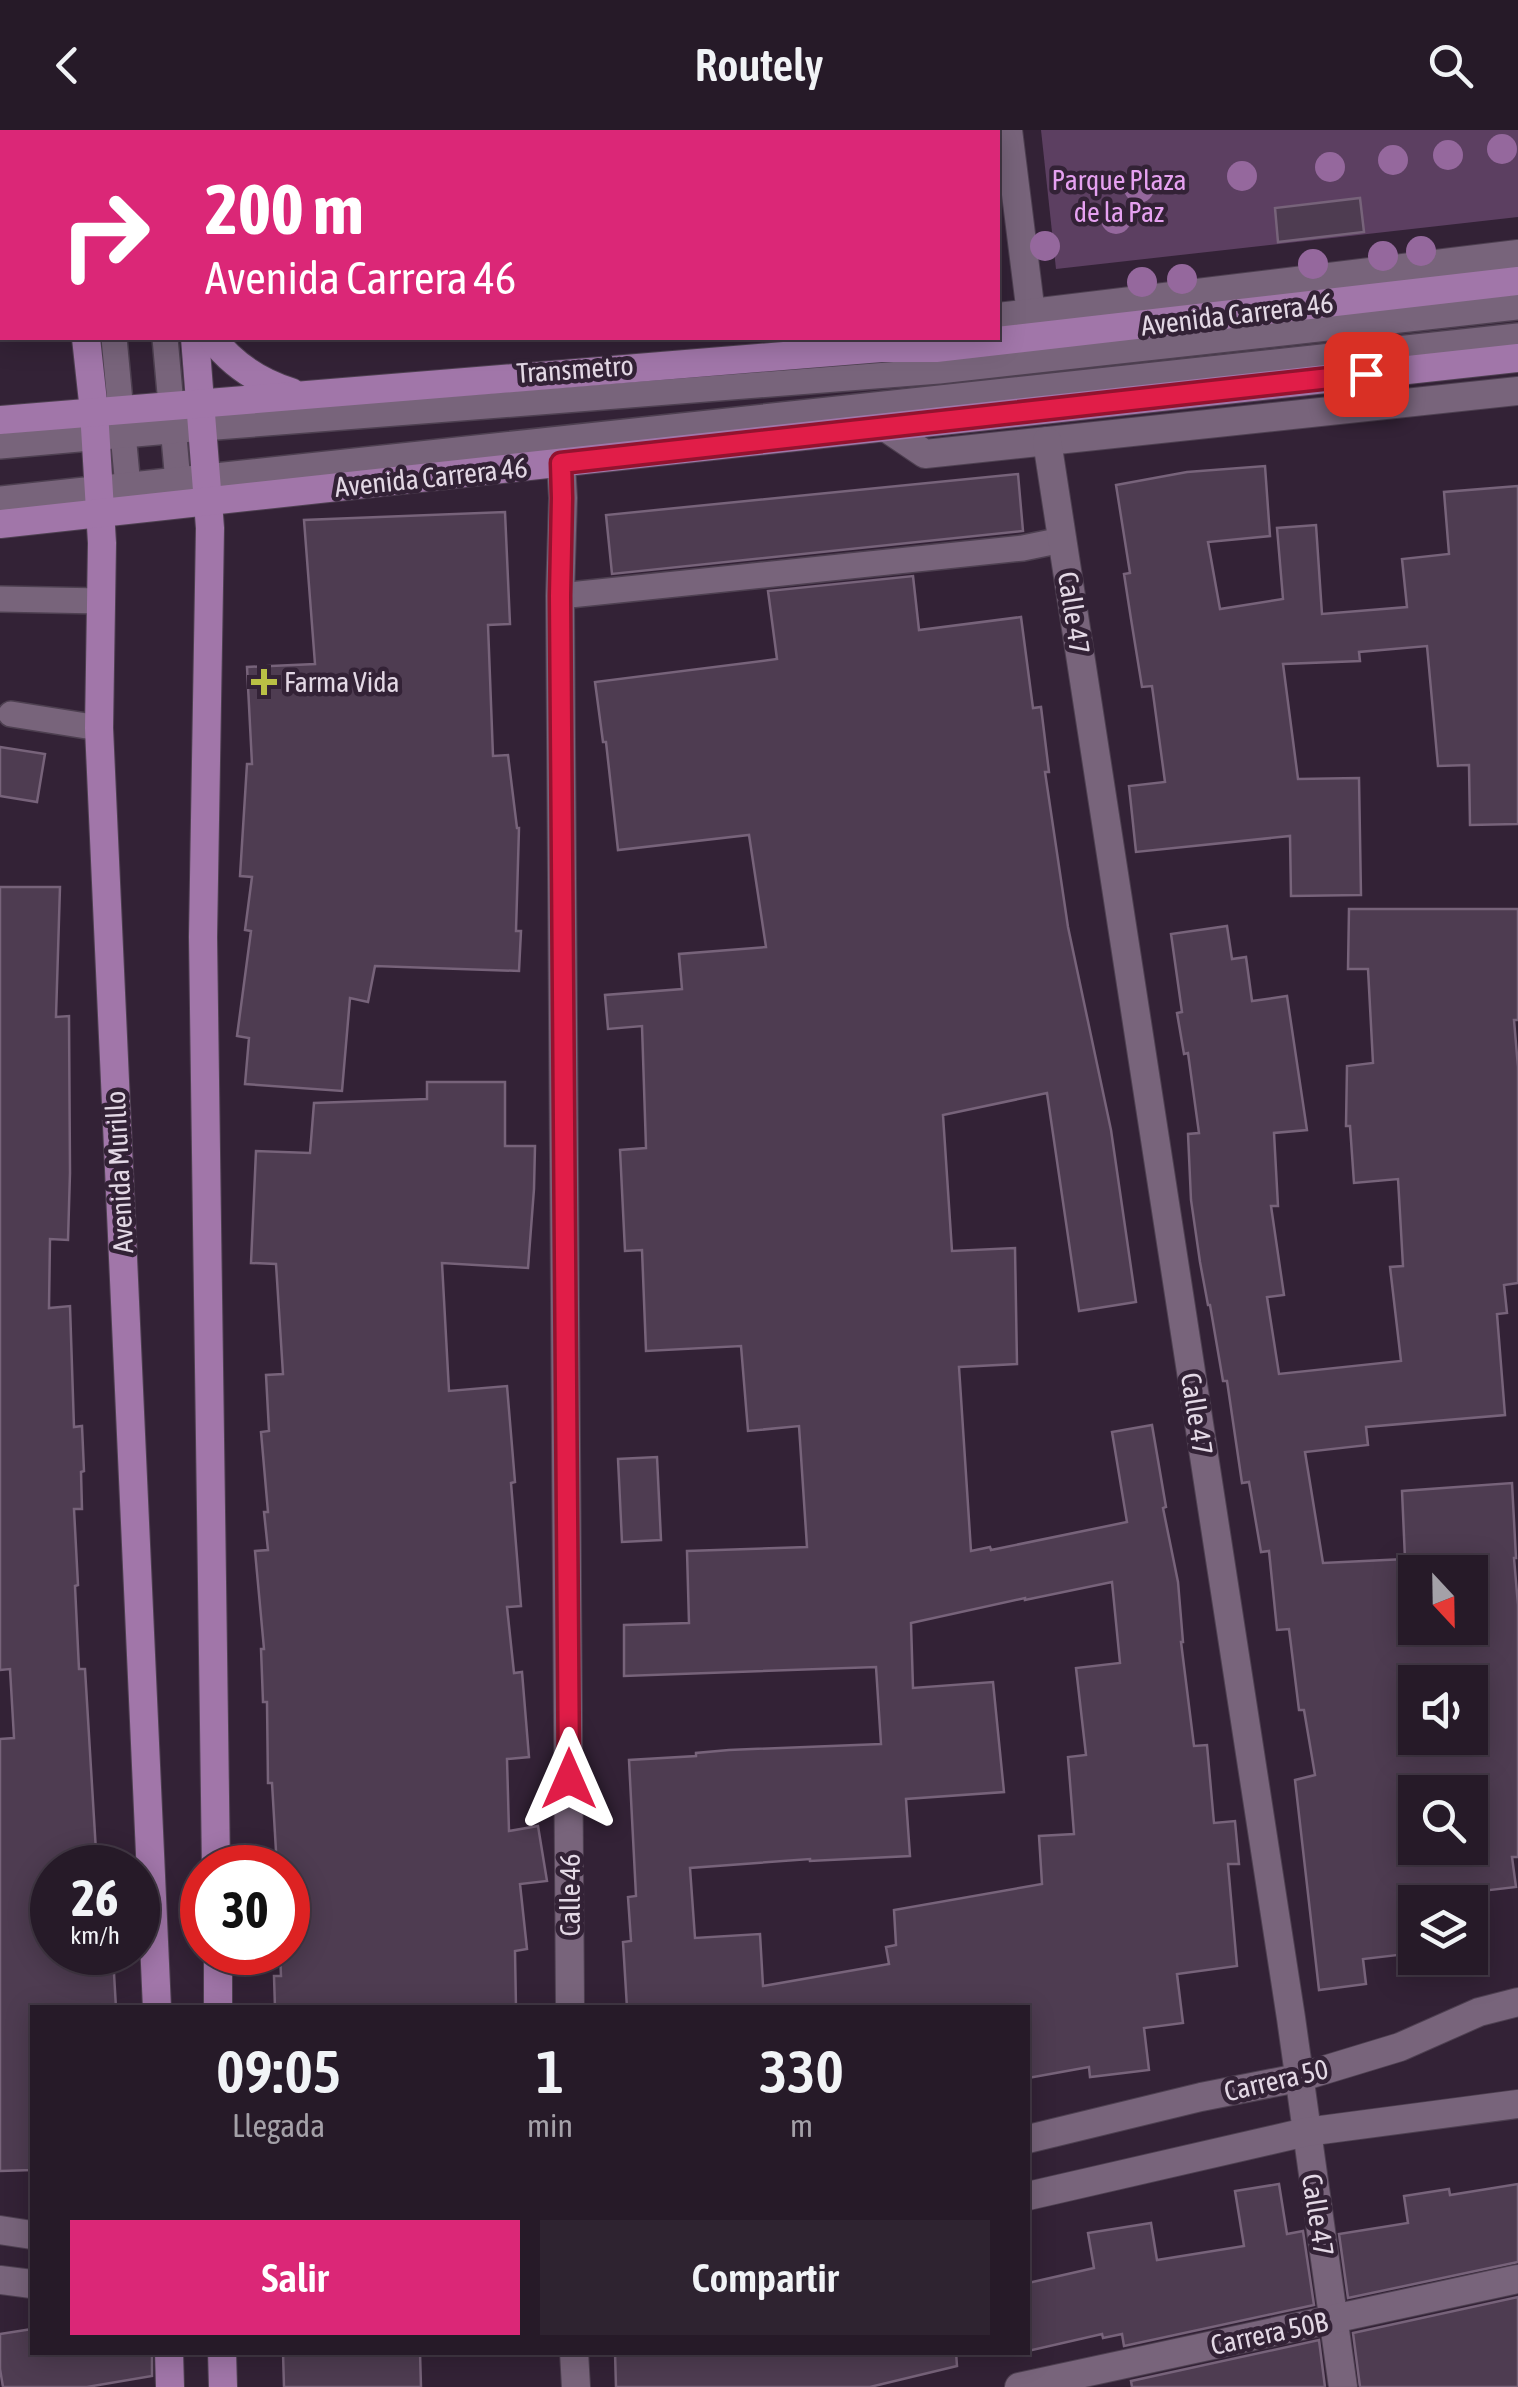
<!DOCTYPE html>
<html lang="es">
<style>
body{margin:0;font-family:"Asap Condensed",sans-serif;background:#2e2330;color:#f1f3f6;height:100vh;display:flex;flex-direction:column;font-size:38px;white-space:nowrap}
*{box-sizing:border-box;margin:0}
p{font-size:32px;color:#a4a1a8}
.icon{flex:none;width:55px;height:55px;fill:none;stroke:currentColor;stroke-width:2;stroke-linecap:round;stroke-linejoin:round}
.map{position:relative;flex:1;overflow:hidden}
.drawer{position:absolute;left:30px;top:1875px;width:1000px;height:350px;display:flex;flex-direction:column;background:#261a28;border-radius:0px;box-shadow:0 5px 25px #0003,0 0 0 2px #423845}
.drawer>*{flex:none}
.banner{position:absolute;left:0px;top:0px;width:1000px;height:210px;box-shadow:0 5px 25px #0003,0 0 0 2px #423845;background:#db2777;color:#fff;overflow:hidden}
.needle{width:65px;rotate:158deg}
.tools{position:absolute;left:1398px;top:1425px;display:grid;gap:20px}
.tools a{display:grid;place-items:center;width:90px;height:90px;border-radius:0px;background:#261a28;box-shadow:0 5px 25px #0003,0 0 0 2px #423845;font-size:50px}
.speed{position:absolute;left:30px;top:1715px;display:flex;gap:20px;font-size:50px;font-weight:700;text-align:center}
.speed>*{display:grid;place-content:center;width:130px;height:130px;border-radius:50%;background:#261a28;box-shadow:0 5px 25px #0003,0 0 0 2px #423845;line-height:1}
.speed small{font-size:25px;font-weight:400}
.speed .limit{border:15px solid #d22;background:#fff;color:#111}
.pin{position:absolute;display:grid;place-items:center;width:85px;height:85px;color:#fff;margin:-42px;border-radius:20px;box-shadow:0 5px 15px #0006}
.me{position:absolute;width:110px;margin:-55px;rotate:0deg;stroke-linejoin:round;filter:drop-shadow(0 0 8px #0008)}
.turn{display:flex;align-items:center;gap:35px;height:210px;padding:0 40px;font-size:45px}
.turn .icon{width:130px;height:130px;stroke-width:2.5}
.turn b{display:block;font-size:70px;line-height:85px}
.eta{display:flex;justify-content:space-evenly;align-items:center;height:170px;text-align:center}
.eta b{font-size:60px;font-weight:600;line-height:70px}
.action{display:flex;gap:20px;margin-top:auto;padding:20px 40px}
.action a{flex:1;height:115px;border-radius:0px;background:#db2777;color:#fff;font-size:40px;font-weight:600;line-height:115px;text-align:center}
.action a+a{background:#2e2330;color:#f1f3f6}
header{display:flex;justify-content:space-between;align-items:center;height:130px;padding:0 40px;background:#261a28;font-size:45px;font-weight:600}
.map>svg:first-child{display:block}
.green{fill:#5c3f61}
.building{fill:#4e3c51;stroke:#77637a;stroke-width:2.5;fill-rule:evenodd}
.lines{fill:none;stroke-linecap:round;stroke-linejoin:round}
.service-casing{stroke:#4e4051;stroke-width:28}
.minor-casing{stroke:#4e4051;stroke-width:30}
.tertiary-casing{stroke:#4e4051;stroke-width:30}
.primary-casing{stroke:#4e4051;stroke-width:30}
.service{stroke:#78647b;stroke-width:25}
.minor{stroke:#78647b;stroke-width:28}
.tertiary{stroke:#78647b;stroke-width:28}
.primary{stroke:#a176a9;stroke-width:28}
.tree{fill:#95689d}
.route-casing{stroke:#92132f;stroke-width:25}
.route{stroke:#e11d48;stroke-width:18}
.poi-dot{fill:#bac045;stroke:#332236;stroke-width:4}
.labels{text-anchor:middle;dominant-baseline:central;stroke-width:9;stroke-linejoin:round;paint-order:stroke}
.park-label{font-size:28px;fill:#e6a1f1;stroke:#332236}
.street-label{font-size:28px;fill:#e3d8e5;stroke:#332236}
.poi-label{font-size:28px;fill:#e3d8e5;stroke:#332236;text-anchor:start}
</style>
<header><svg class="icon" aria-label="back" viewBox="0 0 24 24"><path d="M15 5l-7 7 7 7"/></svg>Routely<svg class="icon" aria-label="search" viewBox="0 0 24 24"><circle cx="10" cy="10" r="6"/><path d="M15 15l6 6"/></svg></header>
<div class="map">
<svg width="1518" height="2257" viewBox="0 0 1518 2257">
<rect width="100%" height="100%" fill="#332236"/>
<polygon class="green" points="1041,0 1518,0 1518,87 1056,139"/>
<g class="building">
<polygon points="1360,68 1364,102 1278,112 1275,78"/>
<polygon points="1265,336 1270,406 1208,412 1220,479 1283,469 1277,398 1316,395 1322,484 1407,477 1402,429 1449,424 1444,362 1518,356 1518,694 1470,695 1469,635 1438,636 1427,516 1359,522 1360,531 1283,534 1298,649 1359,648 1361,765 1291,766 1290,706 1136,722 1129,656 1165,652 1152,556 1142,557 1131,489 1124,444 1130,443 1116,355 1187,342"/>
<polygon points="1018,344 1023,401 612,444 606,385"/>
<polygon points="505,382 510,494 488,495 493,626 508,625 517,698 519,698 516,801 521,801 519,841 375,836 368,872 350,868 342,961 245,954 249,908 237,906 251,801 245,800 252,747 240,746 247,634 252,634 247,537 315,534 304,390"/>
<path d="M 913,446 L 919,500 L 1021,487 L 1033,578 L 1041,577 L 1049,642 L 1045,642 L 1068,797 L 1111,1000 L 1136,1172 L 1079,1181 L 1047,963 L 943,985 L 952,1121 L 1015,1118 L 1017,1234 L 959,1237 L 971,1421 L 990,1417 L 991,1420 L 1127,1392 L 1112,1302 L 1152,1295 L 1166,1377 L 1163,1378 L 1178,1452 L 1183,1512 L 1181,1512 L 1194,1616 L 1207,1615 L 1214,1693 L 1235,1691 L 1239,1734 L 1228,1734 L 1237,1836 L 1177,1844 L 1183,1893 L 1144,1898 L 1149,1940 L 1090,1947 L 1089,1937 L 1028,1948 L 1028,1878 L 627,1878 L 623,1812 L 631,1811 L 628,1767 L 636,1766 L 629,1630 L 696,1626 L 696,1623 L 729,1620 L 881,1614 L 876,1537 L 624,1546 L 624,1495 L 689,1493 L 687,1421 L 807,1417 L 799,1296 L 748,1301 L 741,1216 L 646,1221 L 642,1120 L 625,1121 L 620,1020 L 646,1018 L 642,896 L 608,899 L 605,865 L 682,859 L 679,824 L 766,817 L 749,705 L 618,720 L 606,612 L 603,612 L 595,552 L 777,529 L 768,461 ZM 1112,1452 L 1120,1533 L 1076,1538 L 1086,1625 L 1068,1627 L 1074,1704 L 1039,1706 L 1042,1754 L 894,1780 L 896,1815 L 886,1817 L 889,1834 L 763,1856 L 760,1804 L 695,1808 L 690,1738 L 810,1729 L 810,1731 L 910,1726 L 906,1669 L 1004,1662 L 993,1552 L 913,1558 L 911,1493 L 1025,1468 L 1025,1470 Z"/>
<polygon points="0,617 45,624 37,672 0,666"/>
<polygon points="0,757 60,757 56,887 69,886 70,1043 68,1110 50,1109 49,1178 70,1176 74,1297 82,1296 84,1341 81,1342 82,1379 74,1379 78,1455 75,1456 79,1539 85,1539 97,1738 52,1738 52,1828 113,1826 116,1878 32,1878 32,2040 0,2041 0,1609 14,1608 10,1539 0,1540"/>
<path d="M 1349,779 L 1518,779 L 1518,890 L 1514,890 L 1518,937 L 1518,1153 L 1504,1155 L 1507,1183 L 1497,1184 L 1505,1285 L 1366,1297 L 1368,1315 L 1305,1322 L 1323,1433 L 1405,1429 L 1402,1361 L 1512,1353 L 1516,1428 L 1514,1428 L 1518,1475 L 1518,1727 L 1512,1727 L 1516,1757 L 1464,1763 L 1465,1772 L 1415,1772 L 1415,1823 L 1363,1829 L 1366,1854 L 1319,1860 L 1295,1650 L 1315,1645 L 1304,1580 L 1299,1580 L 1289,1499 L 1277,1500 L 1269,1421 L 1261,1422 L 1249,1352 L 1242,1353 L 1227,1251 L 1223,1251 L 1210,1175 L 1208,1175 L 1200,1132 L 1191,1070 L 1188,1004 L 1199,1003 L 1188,923 L 1184,924 L 1177,883 L 1182,882 L 1171,804 L 1227,796 L 1232,829 L 1246,827 L 1252,871 L 1287,866 L 1307,1000 L 1274,1003 L 1278,1076 L 1271,1076 L 1284,1165 L 1267,1167 L 1279,1244 L 1401,1231 L 1390,1137 L 1403,1136 L 1398,1049 L 1354,1053 L 1350,996 L 1346,996 L 1347,936 L 1373,933 L 1368,839 L 1348,839 ZM 1415,1442 L 1470,1442 L 1470,1498 L 1415,1498 ZM 1415,1552 L 1470,1552 L 1470,1608 L 1415,1608 ZM 1415,1662 L 1470,1662 L 1470,1718 L 1415,1718 Z"/>
<polygon points="427,952 505,952 505,1016 535,1016 534,1059 528,1138 442,1133 449,1261 507,1256 515,1352 511,1353 521,1476 507,1477 514,1543 522,1542 529,1627 507,1629 509,1701 538,1696 547,1751 520,1754 527,1819 515,1821 516,1878 275,1878 274,1846 281,1846 280,1822 288,1822 288,1738 277,1738 272,1653 268,1653 267,1572 263,1572 261,1519 264,1519 255,1421 268,1420 264,1382 268,1382 261,1302 269,1301 266,1245 283,1244 276,1134 251,1133 256,1021 310,1023 314,973 427,969"/>
<polygon points="657,1327 661,1410 622,1412 618,1329"/>
<polygon points="1279,2054 1287,2104 1303,2101 1314,2175 1124,2216 1122,2204 1103,2208 1102,2204 1028,2221 1028,2153 1094,2138 1088,2103 1151,2093 1157,2130 1244,2116 1235,2061"/>
<polygon points="1518,2054 1518,2132 1348,2168 1339,2104 1408,2093 1404,2066 1449,2059 1450,2065"/>
<polygon points="1518,2167 1518,2257 1360,2257 1353,2203"/>
<polygon points="32,2199 32,2222 152,2222 152,2246 87,2257 3,2257 0,2239 0,2204"/>
<polygon points="1319,2210 1325,2257 1132,2257 1131,2251"/>
<polygon points="283,2222 420,2222 421,2257 284,2257"/>
<polygon points="615,2222 956,2222 957,2236 870,2257 616,2257"/>
</g>
<g class="lines">
<g class="service-casing">
<g id="service">
<polyline points="101,0 101,2"/>
<polyline points="144,0 145,2"/>
<polyline points="114,208 128,357"/>
<polyline points="165,208 178,352"/>
<polyline points="0,316 203,298 939,241 1518,177"/>
<polyline points="0,369 1518,206"/>
<polyline points="560,466 1023,418 1062,410"/>
<polyline points="0,469 101,471"/>
<polyline points="11,584 99,598"/>
</g>
</g>
<g class="minor-casing">
<g id="minor">
<polyline points="1008,0 1031,184"/>
<polyline points="998,187 1518,124"/>
<polyline points="885,297 925,324 1518,261"/>
<polyline points="1047,311 1291,1888 1343,2257"/>
<polyline points="561,333 563,368 560,466 570,1878"/>
<polyline points="574,2222 576,2257"/>
<polyline points="1019,2257 1518,2149"/>
</g>
</g>
<g class="tertiary-casing">
<g id="tertiary">
<polyline points="1028,2009 1201,1967 1298,1948 1400,1917 1479,1882 1518,1872"/>
<polyline points="1028,2066 1306,2002 1518,1974"/>
<polyline points="0,2100 32,2105"/>
<polyline points="0,2150 32,2154"/>
</g>
</g>
<g class="primary-casing">
<g id="primary">
<polyline points="67,0 67,2"/>
<polyline points="179,0 179,2"/>
<polyline points="86,208 94,281 102,413 99,598 157,1878"/>
<polyline points="195,208 210,398 203,807 216,1738"/>
<path d="M 212,208 C 232,234 259,252 291,262"/>
<polyline points="0,290 881,218 936,218 1518,151"/>
<polyline points="0,394 1518,228"/>
<polyline points="218,1822 218,1878"/>
<polyline points="169,2222 170,2257"/>
<polyline points="222,2222 223,2257"/>
</g>
</g>
<use href="#service" class="service"/>
<use href="#minor" class="minor"/>
<use href="#tertiary" class="tertiary"/>
<use href="#primary" class="primary"/>
</g>
<g class="tree">
<circle cx="1502" cy="19" r="15"/>
<circle cx="1448" cy="25" r="15"/>
<circle cx="1393" cy="30" r="15"/>
<circle cx="1330" cy="37" r="15"/>
<circle cx="1242" cy="46" r="15"/>
<circle cx="1139" cy="58" r="15"/>
<circle cx="1116" cy="89" r="15"/>
<circle cx="1045" cy="116" r="15"/>
<circle cx="1421" cy="121" r="15"/>
<circle cx="1383" cy="126" r="15"/>
<circle cx="1313" cy="134" r="15"/>
<circle cx="1182" cy="149" r="15"/>
<circle cx="1142" cy="152" r="15"/>
</g>
<g class="lines">
<g class="route-casing">
<polyline id="route" points="569,1649 560,466 562,368 561,333 1366,244"/>
</g>
<use href="#route" class="route"/>
</g>
<path class="poi-dot" d="M259 537h10v10h10v10h-10v10h-10v-10h-10v-10h10z"/>
<g class="labels">
<g class="park-label">
<text x="1119" y="50">Parque Plaza<tspan x="1119" dy="32">de la Paz</tspan></text>
</g>
<g class="street-label">
<text transform="translate(1237 184) rotate(-7)">Avenida Carrera 46</text>
<text transform="translate(575 239) rotate(-4)">Transmetro</text>
<text transform="translate(431 347) rotate(-6)">Avenida Carrera 46</text>
<text transform="translate(1074 483) rotate(81)">Calle 47</text>
<text transform="translate(119 1042) rotate(-93)">Avenida Murillo</text>
<text transform="translate(1197 1284) rotate(81)">Calle 47</text>
<text transform="translate(570 1765) rotate(-90)">Calle 46</text>
<text transform="translate(1276 1950) rotate(-13)">Carrera 50</text>
<text transform="translate(1318 2085) rotate(81)">Calle 47</text>
<text transform="translate(1269 2203) rotate(-12)">Carrera 50B</text>
</g>
<g class="poi-label">
<text x="284" y="552">Farma Vida</text>
</g>
</g>
</svg>
<div class="tools">
<a><svg class="needle" viewBox="-14 -14 28 28"><path d="M0-13l5 13h-10z" fill="#e53935"/><path d="M0 13l5-13h-10z" fill="#a4a1a8"/></svg></a>
<a><svg class="icon" aria-label="sound" viewBox="0 0 24 24"><path d="M4 9h4l5-4v14l-5-4H4zM17 9q2 3 0 6"/></svg></a>
<a><svg class="icon" aria-label="search" viewBox="0 0 24 24"><circle cx="10" cy="10" r="6"/><path d="M15 15l6 6"/></svg></a>
<a><svg class="icon" aria-label="layers" viewBox="0 0 24 24"><path d="M12 4l9 5-9 5-9-5zM3 14l9 5 9-5"/></svg></a>
</div>
<div class="speed"><div>26<small>km/h</small></div><div class="limit">30</div></div>
<div class="pin" style="left:1366px;top:244px;background:#d93025"><svg class="icon" aria-label="arrive" viewBox="0 0 24 24"><path d="M6 21V4h12l-3 4 3 4H6"/></svg></div>
<svg class="me" style="left:569px;top:1649px" viewBox="-20 -20 40 40"><path d="M0-17L14 15 0 8-14 15z" fill="#e11d48" stroke="#fff" stroke-width="4"/></svg>
<div class="banner">
<div class="turn"><svg class="icon" aria-label="right" viewBox="0 0 24 24"><path d="M7 20v-9h11M14 6l5 5-5 5"/></svg><div><b>200 m</b>Avenida Carrera 46</div></div>
</div>
<section class="drawer">
<div class="eta">
<div><b>09:05</b><p>Llegada</p></div>
<div><b>1</b><p>min</p></div>
<div><b>330</b><p>m</p></div>
</div>
<div class="action"><a>Salir</a><a>Compartir</a></div>
</section>
</div>
